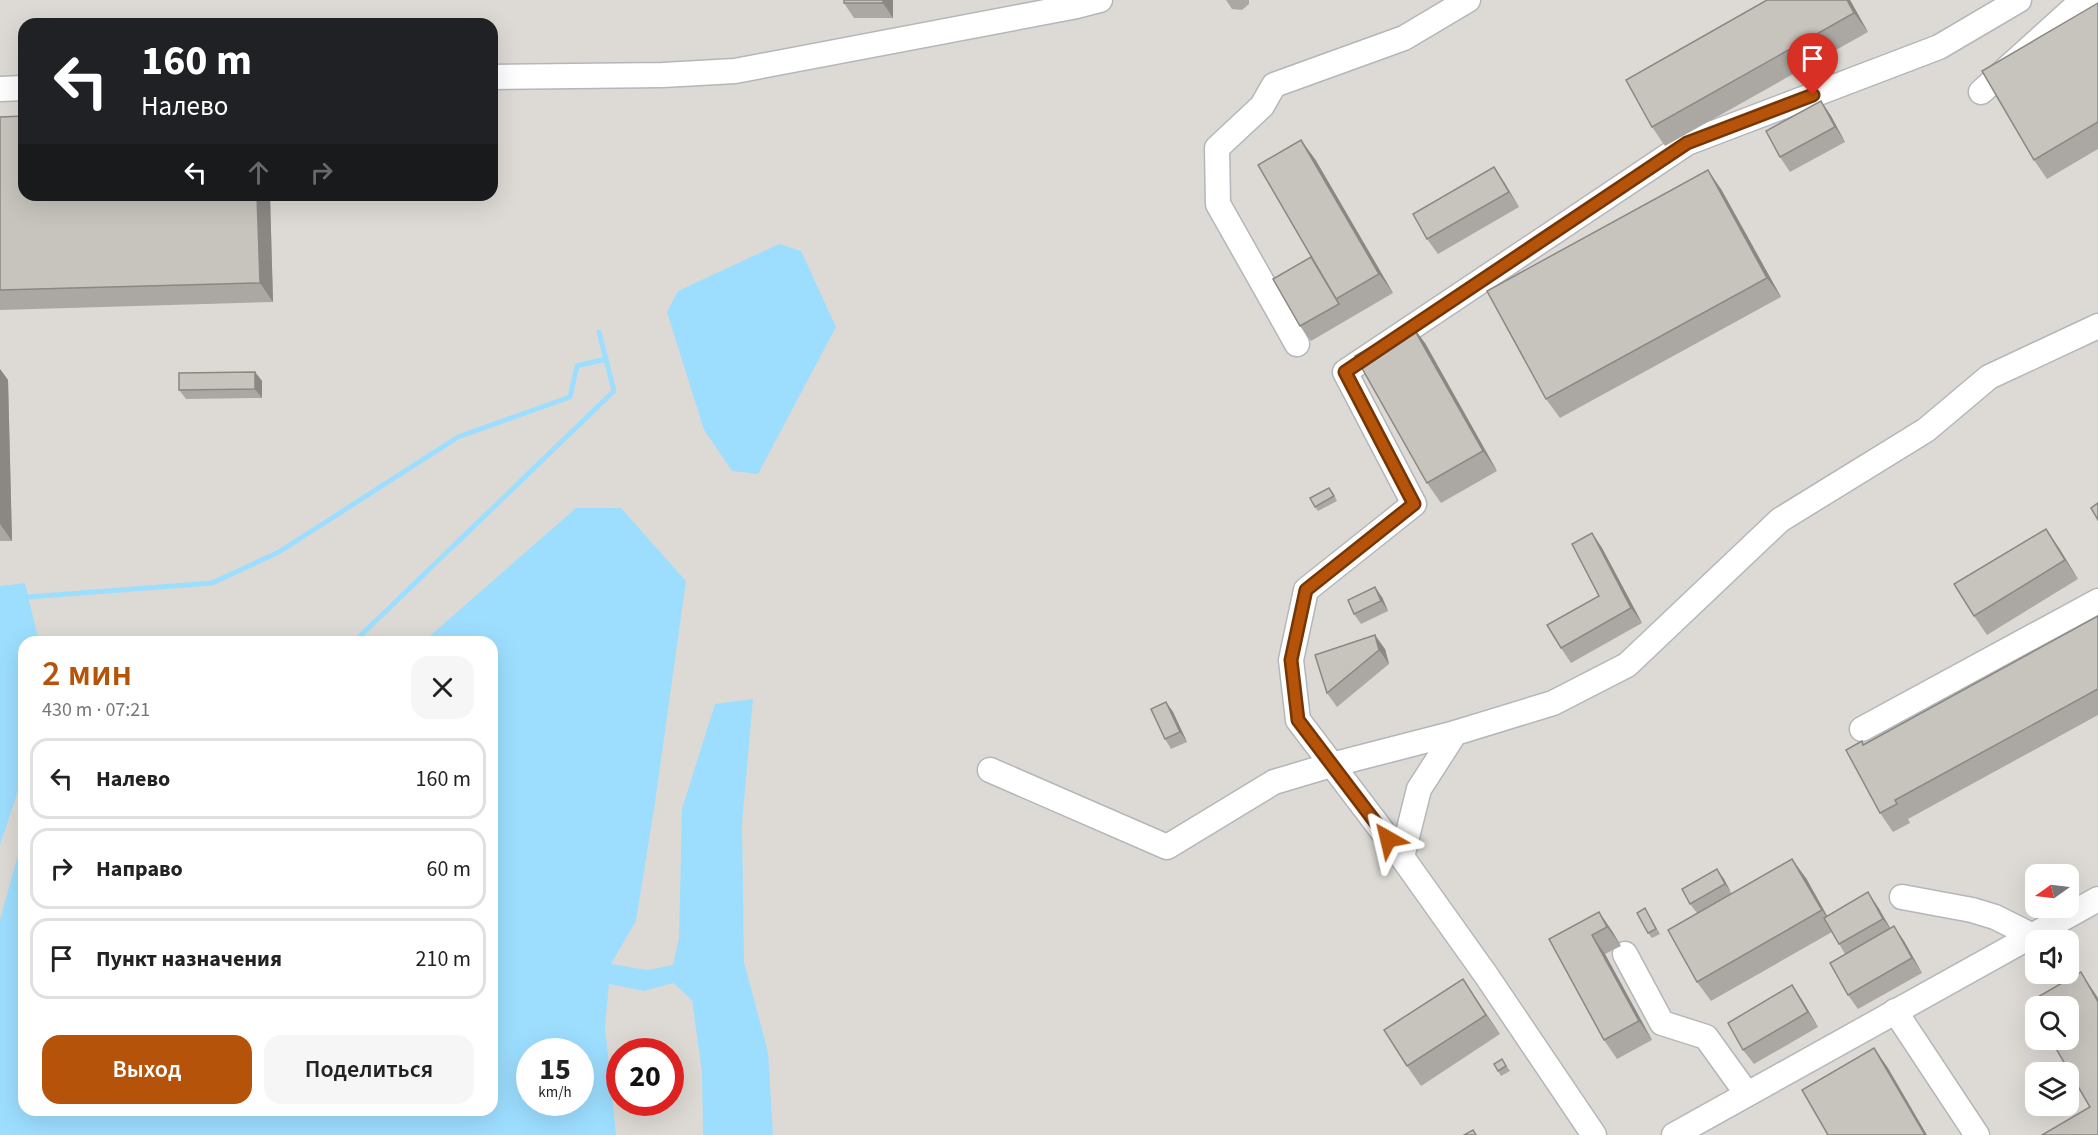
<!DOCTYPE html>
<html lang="ru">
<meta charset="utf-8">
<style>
body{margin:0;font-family:"Source Sans 3",sans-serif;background:#f6f6f6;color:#222;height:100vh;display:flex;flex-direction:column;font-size:22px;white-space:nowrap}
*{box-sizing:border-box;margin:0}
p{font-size:20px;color:#767676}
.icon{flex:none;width:33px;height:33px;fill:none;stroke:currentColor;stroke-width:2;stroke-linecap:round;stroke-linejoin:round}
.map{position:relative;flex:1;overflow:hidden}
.drawer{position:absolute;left:18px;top:636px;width:480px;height:480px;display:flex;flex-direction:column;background:#fff;border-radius:18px;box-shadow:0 6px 24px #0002}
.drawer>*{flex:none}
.guide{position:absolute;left:18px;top:18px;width:480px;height:183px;border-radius:18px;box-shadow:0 6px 24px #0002;background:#202124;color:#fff;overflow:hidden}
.needle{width:39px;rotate:256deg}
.buttons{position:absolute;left:2025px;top:864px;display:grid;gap:12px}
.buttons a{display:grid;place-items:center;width:54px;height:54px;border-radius:12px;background:#fff;box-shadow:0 6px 24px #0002;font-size:30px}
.speed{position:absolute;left:516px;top:1038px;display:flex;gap:12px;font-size:30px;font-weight:700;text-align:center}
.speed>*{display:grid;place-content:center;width:78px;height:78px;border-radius:50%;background:#fff;box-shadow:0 6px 24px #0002;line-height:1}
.speed small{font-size:15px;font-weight:400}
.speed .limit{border:9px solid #d22;background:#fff;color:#111}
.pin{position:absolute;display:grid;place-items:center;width:51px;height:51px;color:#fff;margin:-62px -26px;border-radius:50% 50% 50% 0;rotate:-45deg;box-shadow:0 0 6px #0007}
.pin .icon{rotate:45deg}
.me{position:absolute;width:66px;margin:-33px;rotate:323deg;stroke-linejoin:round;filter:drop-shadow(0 0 4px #0008)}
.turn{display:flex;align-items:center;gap:21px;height:126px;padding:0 24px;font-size:27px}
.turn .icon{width:78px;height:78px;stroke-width:2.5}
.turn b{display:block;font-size:42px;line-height:51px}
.lanes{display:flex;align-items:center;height:57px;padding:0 24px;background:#0003;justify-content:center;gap:30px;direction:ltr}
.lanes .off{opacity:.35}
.round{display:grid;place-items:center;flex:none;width:63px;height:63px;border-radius:18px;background:#f6f6f6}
.overview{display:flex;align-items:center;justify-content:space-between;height:102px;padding:0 24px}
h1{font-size:36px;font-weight:600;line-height:45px;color:#b45309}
.button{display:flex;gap:12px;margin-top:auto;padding:12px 24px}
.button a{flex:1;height:69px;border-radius:18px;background:#b45309;color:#fff;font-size:24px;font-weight:600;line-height:69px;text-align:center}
.button a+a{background:#f6f6f6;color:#222}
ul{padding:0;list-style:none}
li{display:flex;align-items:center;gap:18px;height:81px;margin:0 12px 9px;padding:0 12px;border:3px solid #e0e0e0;border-radius:18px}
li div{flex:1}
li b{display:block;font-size:22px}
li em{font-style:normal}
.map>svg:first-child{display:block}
.industrial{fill:#dddad5;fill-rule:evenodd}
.water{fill:#9ddeff;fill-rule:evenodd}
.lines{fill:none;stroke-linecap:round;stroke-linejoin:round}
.stream{stroke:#9ddeff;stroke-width:5}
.minor-casing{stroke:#b3b7bb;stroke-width:27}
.minor{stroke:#fff;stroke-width:24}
.wall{fill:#aba8a3}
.shaded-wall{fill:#8b8884}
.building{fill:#c7c3bd;stroke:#8b8884;stroke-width:1.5}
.route-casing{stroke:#753606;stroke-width:15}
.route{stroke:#b45309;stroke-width:10}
</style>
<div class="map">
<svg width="2098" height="1135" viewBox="0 0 2098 1135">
<rect width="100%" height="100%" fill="#ede8e0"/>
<path class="industrial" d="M 0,0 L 2098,0 L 2098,1135 L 0,1135 ZM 24,24 L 492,24 L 492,195 L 24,195 ZM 24,642 L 492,642 L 492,1110 L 24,1110 ZM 2036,874 L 2068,874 L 2068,908 L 2036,908 ZM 2036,940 L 2068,940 L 2068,974 L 2036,974 ZM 2036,1006 L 2068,1006 L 2068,1040 L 2036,1040 ZM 530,1052 L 580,1052 L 580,1102 L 530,1102 ZM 620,1052 L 670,1052 L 670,1102 L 620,1102 ZM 2036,1072 L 2068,1072 L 2068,1106 L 2036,1106 Z"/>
<g class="water">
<polygon points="779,244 801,251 836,327 758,474 732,471 704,430 667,312 678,291"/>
<path d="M 576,508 L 621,508 L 686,581 L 655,803 L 636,921 L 611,964 L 647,970 L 673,965 L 679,938 L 682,809 L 715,704 L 753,699 L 742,824 L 744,962 L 768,1052 L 773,1135 L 703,1135 L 702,1072 L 692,1000 L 673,983 L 644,991 L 609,984 L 605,1026 L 616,1135 L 0,1135 L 0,920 L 24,833 L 24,1110 L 492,1110 L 492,642 L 423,642 ZM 530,1052 L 580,1052 L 580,1102 L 530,1102 Z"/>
<polygon points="25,583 39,642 24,642 24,773 0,845 0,586"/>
</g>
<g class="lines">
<g class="stream">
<polyline points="28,597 212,583 279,552 458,437 570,397 577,366 606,359"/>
<polyline points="351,642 355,641 614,391 599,332"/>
</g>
<g class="minor-casing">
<g id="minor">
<polyline points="492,77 663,75 735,71 1077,6 1100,0"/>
<polyline points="0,89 24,88"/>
<polyline points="1981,92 2073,9 2087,0"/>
<polyline points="1297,344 1218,204 1217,148 1262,106 1274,85 1404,38 1468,0"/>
<polyline points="1862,729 2098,601"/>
<polyline points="990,770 1167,847 1274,782 1331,765 1455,733"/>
<polyline points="1402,857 1298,720 1291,660 1306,590 1414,504 1345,372 1687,143 1939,47 2019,0"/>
<polyline points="1902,897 1972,910 1995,917 2031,935"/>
<polyline points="1625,954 1662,1023 1706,1037 1747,1094"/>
<polyline points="1895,1011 1977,1135"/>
<polyline points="1594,1135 1486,975 1402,857 1419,789 1455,733 1553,703 1627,665 1780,520 1926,430 1989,377 2098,326"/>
<polyline points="1674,1135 2098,899"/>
</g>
</g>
<use href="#minor" class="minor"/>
</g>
<g class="wall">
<polygon points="844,0 893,0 893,18 854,18 844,3"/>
<polygon points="1226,0 1249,0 1249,4 1242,10 1232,9"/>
<polygon points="1850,0 1868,32 1665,146 1652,127"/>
<polygon points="2098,3 2098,149 2047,179 2034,160"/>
<polygon points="1821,101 1831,116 1845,142 1790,172 1780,157"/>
<polygon points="0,117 24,195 270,195 273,302 0,310"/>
<polygon points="1315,159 1393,293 1311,341 1300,326 1311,257"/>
<polygon points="1504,182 1519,207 1438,254 1427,239"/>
<polygon points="1721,189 1781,297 1560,418 1546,399"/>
<polygon points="1425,343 1497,471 1441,503 1427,483"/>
<polygon points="0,369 8,380 12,541 0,541"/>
<polygon points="255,372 262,381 262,398 186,399 179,390"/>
<polygon points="1333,493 1337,501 1318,511 1315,507"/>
<polygon points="1592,533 1602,548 1642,623 1571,663 1561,648 1599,596"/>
<polygon points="2059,548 2078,579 1987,635 1974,616"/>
<polygon points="1382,597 1388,611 1361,624 1354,614"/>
<polygon points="2098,616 2098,715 1908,819 1910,823 1893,832 1880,813 1864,744"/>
<polygon points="1385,649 1389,664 1337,707 1327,693 1315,655"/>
<polygon points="1166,702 1173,712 1187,742 1171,749 1165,739"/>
<polygon points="1806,878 1827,916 1878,907 1890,928 1904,941 1922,973 1858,1009 1848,995 1845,954 1832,932 1711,1001 1697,982 1697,913 1690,904 1724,879 1731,894"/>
<polygon points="1599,912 1612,931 1621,946 1605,954 1652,1040 1617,1059 1604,1040 1549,939"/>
<polygon points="1648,913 1660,934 1652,938 1648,933"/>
<polygon points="1792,985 1802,1000 1818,1027 1754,1064 1743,1050"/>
<polygon points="1476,999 1500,1034 1421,1086 1407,1066"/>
<polygon points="1502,1059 1510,1071 1501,1076 1498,1071"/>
</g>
<g class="shaded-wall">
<polygon points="883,0 893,0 893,18 883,3"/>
<polygon points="1847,0 1850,0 1868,32 1854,13"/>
<polygon points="1821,101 1831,116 1845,142 1835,127"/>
<polygon points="1301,140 1315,159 1393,293 1379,274"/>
<polygon points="1494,167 1504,182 1519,207 1509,192"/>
<polygon points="1708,170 1721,189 1781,297 1767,278"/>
<polygon points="257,195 270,195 273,302 260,283"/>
<polygon points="1411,324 1425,343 1497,471 1483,451"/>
<polygon points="0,369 8,380 12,541 0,524"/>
<polygon points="255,372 262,381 262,398 255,389"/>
<polygon points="2046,529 2059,548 2078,579 2065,560"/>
<polygon points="1592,533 1602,548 1642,623 1631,608"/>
<polygon points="1375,587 1382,597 1388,611 1381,601"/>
<polygon points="1375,635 1385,649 1389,664 1379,650"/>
<polygon points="1166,702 1173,712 1187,742 1180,732"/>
<polygon points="1792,859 1806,878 1835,930 1822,910"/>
<polygon points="1717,869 1724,879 1732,894 1725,884"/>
<polygon points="1868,892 1878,907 1893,933 1883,919"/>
<polygon points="1599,912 1612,931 1621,946 1607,927"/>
<polygon points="1894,926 1904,941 1922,973 1912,958"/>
<polygon points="1592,935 1605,954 1652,1040 1639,1021"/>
<polygon points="2081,972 2098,998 2098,1002"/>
<polygon points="1463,979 1476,999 1500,1034 1486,1015"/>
<polygon points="1792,985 1802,1000 1818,1027 1808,1012"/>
<polygon points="1874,1048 1888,1068 1927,1135 1925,1135"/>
</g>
<g class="building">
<rect x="844" y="0" width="39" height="3"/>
<polygon points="1767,0 1847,0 1854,13 1652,127 1626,80"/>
<polygon points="2098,3 2098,122 2034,160 1982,71"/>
<polygon points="1821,101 1835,127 1780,157 1766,131"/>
<polygon points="24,116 24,195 257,195 260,283 0,290 0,117"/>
<polygon points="1301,140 1379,274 1336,299 1258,165"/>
<polygon points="1494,167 1509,192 1427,239 1413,214"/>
<polygon points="1708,170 1767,278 1546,399 1487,291"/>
<polygon points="1311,257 1339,304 1300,326 1273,279"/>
<polygon points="1411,324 1483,451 1427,483 1355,356"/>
<polygon points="255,372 255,389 179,390 179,373"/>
<polygon points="1329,488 1334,496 1315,507 1310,498"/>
<polygon points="2098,503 2098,520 2091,508"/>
<polygon points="2046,529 2065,560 1974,616 1954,584"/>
<polygon points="1592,533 1631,608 1561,648 1547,625 1599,596 1572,544"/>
<polygon points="1375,587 1381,601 1354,614 1348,600"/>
<polygon points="2098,616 2098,689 1895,800 1897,804 1880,813 1846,750 1862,741 1863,745"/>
<polygon points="1375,635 1379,650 1327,693 1315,655"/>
<polygon points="1166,702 1180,732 1165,739 1151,709"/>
<polygon points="1792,859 1822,910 1697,982 1668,930"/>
<polygon points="1717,869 1725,884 1690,904 1682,889"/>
<polygon points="1868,892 1883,919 1839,944 1824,918"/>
<polygon points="1645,908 1656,929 1648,933 1637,913"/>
<polygon points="1599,912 1607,927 1592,935 1639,1021 1604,1040 1549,939"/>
<polygon points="1894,926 1912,958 1848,995 1830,963"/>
<polygon points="2081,972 2098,1002 2098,1135 2042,1135 2090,1107 2051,1040 2068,1040 2068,1006 2036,1006 2036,1012 2029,1002"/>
<polygon points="1463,979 1486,1015 1407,1066 1384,1030"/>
<polygon points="1792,985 1808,1012 1743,1050 1728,1023"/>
<polygon points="1874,1048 1925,1135 1828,1135 1802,1090"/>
<polygon points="1502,1059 1506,1066 1498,1071 1494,1064"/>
<polygon points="1473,1130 1476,1135 1464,1135"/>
</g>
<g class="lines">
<g class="route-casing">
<polyline id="route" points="1388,839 1298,720 1291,660 1306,590 1414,504 1345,372 1687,143 1813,95"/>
</g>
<use href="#route" class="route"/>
</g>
</svg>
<div class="buttons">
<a><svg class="needle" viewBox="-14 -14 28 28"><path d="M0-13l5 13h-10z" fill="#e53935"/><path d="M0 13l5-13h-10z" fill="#767676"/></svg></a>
<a><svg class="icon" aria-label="sound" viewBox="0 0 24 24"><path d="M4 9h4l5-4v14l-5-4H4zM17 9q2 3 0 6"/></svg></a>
<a><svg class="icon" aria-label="search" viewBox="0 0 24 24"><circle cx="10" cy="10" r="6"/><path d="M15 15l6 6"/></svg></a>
<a><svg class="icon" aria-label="layers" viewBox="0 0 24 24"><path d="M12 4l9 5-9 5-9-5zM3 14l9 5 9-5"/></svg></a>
</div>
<div class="speed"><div>15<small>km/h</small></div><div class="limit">20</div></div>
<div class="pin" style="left:1813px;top:95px;background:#d93025"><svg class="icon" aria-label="arrive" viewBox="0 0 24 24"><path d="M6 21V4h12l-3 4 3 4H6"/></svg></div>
<svg class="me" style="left:1388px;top:839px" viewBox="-20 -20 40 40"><path d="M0-17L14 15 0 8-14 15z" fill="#b45309" stroke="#fff" stroke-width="4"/></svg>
<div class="guide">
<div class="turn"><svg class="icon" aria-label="left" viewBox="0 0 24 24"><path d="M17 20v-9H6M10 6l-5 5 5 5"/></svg><div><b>160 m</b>Налево</div></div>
<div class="lanes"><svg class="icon" aria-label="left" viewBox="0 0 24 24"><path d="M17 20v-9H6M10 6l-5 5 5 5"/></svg><svg class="icon off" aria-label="ahead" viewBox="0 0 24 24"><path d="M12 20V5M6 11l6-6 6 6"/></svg><svg class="icon off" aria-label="right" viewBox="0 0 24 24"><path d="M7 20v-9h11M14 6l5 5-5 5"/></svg></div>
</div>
<section class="drawer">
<div class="overview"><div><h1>2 мин</h1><p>430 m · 07:21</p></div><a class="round"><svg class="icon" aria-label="close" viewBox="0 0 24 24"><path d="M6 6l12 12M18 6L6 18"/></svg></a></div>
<ul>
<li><svg class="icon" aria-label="left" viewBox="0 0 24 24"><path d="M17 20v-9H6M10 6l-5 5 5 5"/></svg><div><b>Налево</b></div><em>160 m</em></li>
<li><svg class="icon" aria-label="right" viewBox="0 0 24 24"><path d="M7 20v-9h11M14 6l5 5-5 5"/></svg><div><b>Направо</b></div><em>60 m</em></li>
<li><svg class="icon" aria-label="arrive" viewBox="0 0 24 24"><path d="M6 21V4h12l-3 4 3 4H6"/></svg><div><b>Пункт назначения</b></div><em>210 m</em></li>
</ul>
<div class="button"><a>Выход</a><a>Поделиться</a></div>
</section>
</div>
